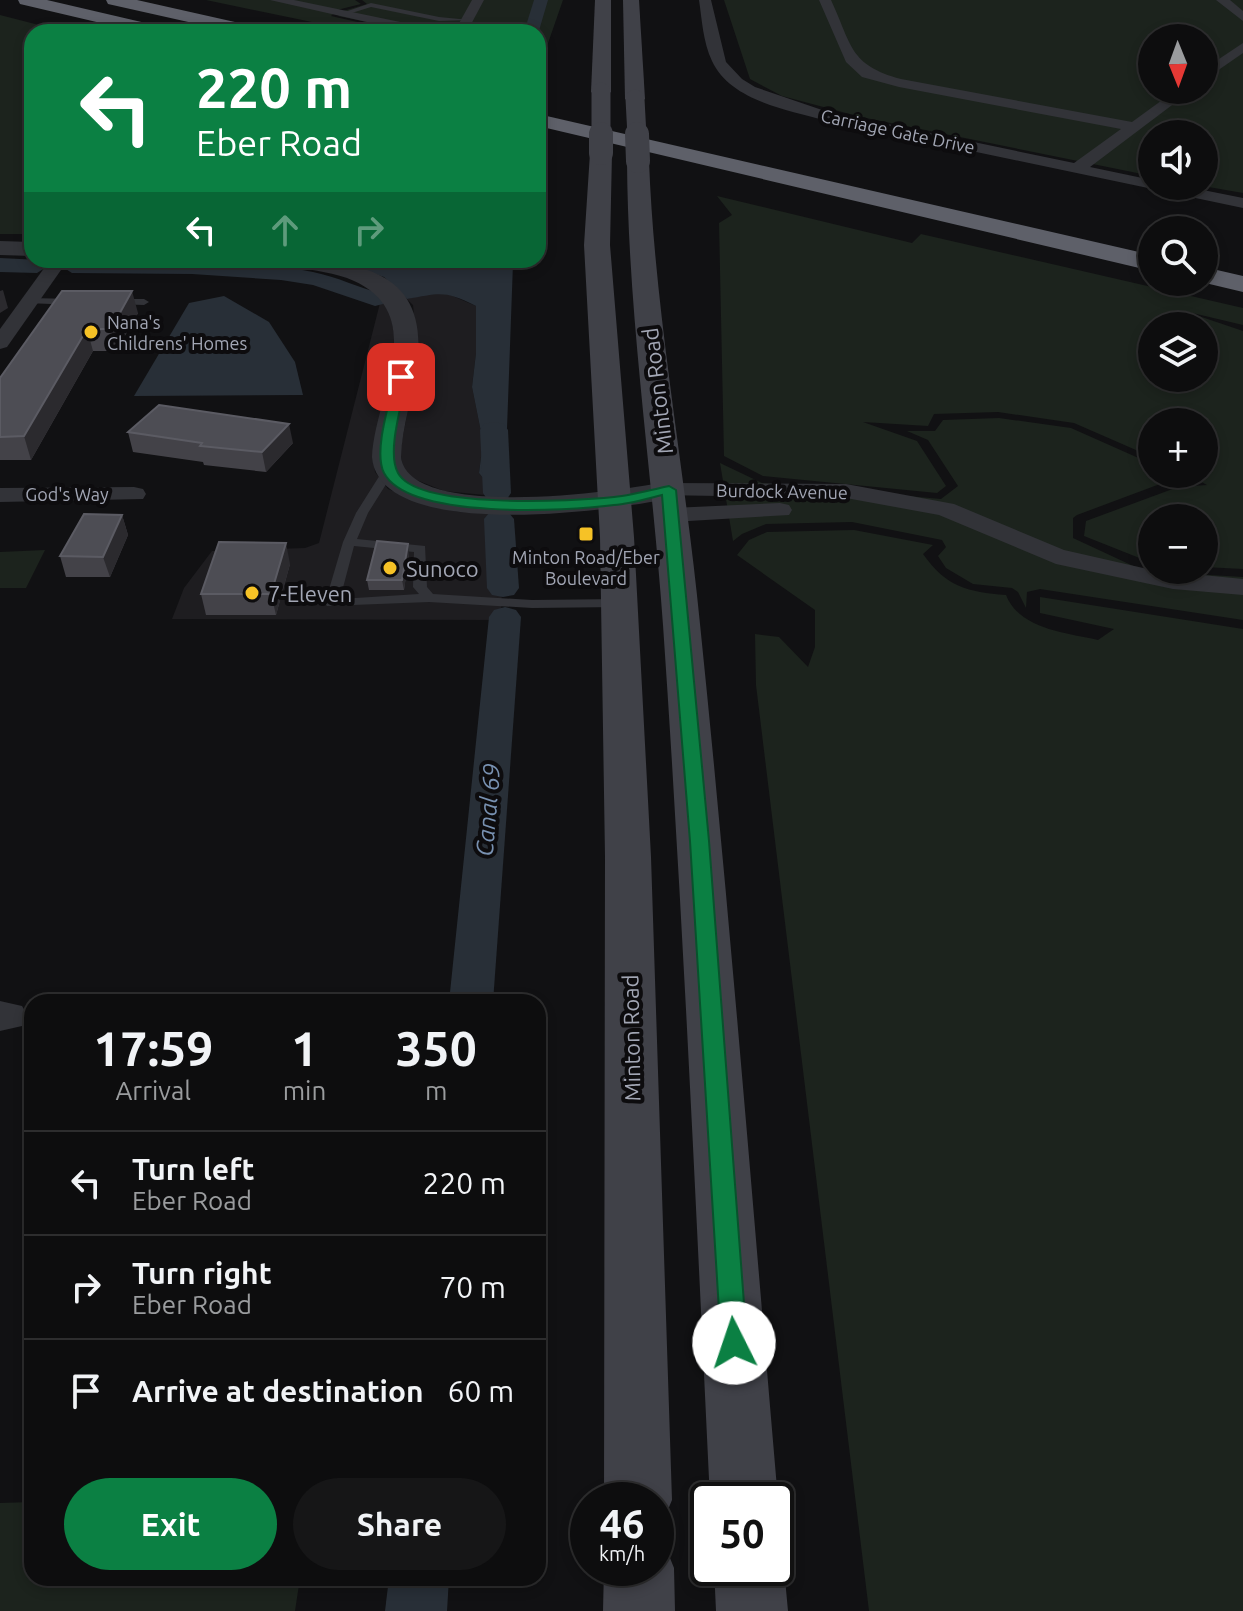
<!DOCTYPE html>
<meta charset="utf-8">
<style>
body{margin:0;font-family:Ubuntu,sans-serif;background:#161617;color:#f1f3f6;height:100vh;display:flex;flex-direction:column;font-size:30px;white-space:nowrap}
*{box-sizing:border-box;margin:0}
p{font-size:26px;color:#9a9c9e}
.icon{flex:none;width:44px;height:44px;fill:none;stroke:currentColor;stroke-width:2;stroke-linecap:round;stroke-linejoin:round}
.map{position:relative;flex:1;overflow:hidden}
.details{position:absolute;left:24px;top:994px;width:522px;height:592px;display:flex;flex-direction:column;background:#0d0d0e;border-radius:24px;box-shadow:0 4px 12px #0003,0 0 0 2px #2d2d2e}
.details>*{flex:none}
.hud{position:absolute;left:24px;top:24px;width:522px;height:244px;border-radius:24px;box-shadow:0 4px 12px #0003,0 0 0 2px #2d2d2e;background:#0b8043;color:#fff;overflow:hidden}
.needle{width:52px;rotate:179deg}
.controls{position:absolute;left:1138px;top:24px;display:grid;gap:16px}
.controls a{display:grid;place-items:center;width:80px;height:80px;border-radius:50%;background:#0d0d0e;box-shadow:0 4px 12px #0003,0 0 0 2px #2d2d2e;font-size:40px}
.speed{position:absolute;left:570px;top:1482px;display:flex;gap:16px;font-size:40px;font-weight:700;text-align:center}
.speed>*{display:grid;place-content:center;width:104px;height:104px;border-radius:50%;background:#0d0d0e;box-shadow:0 4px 12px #0003,0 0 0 2px #2d2d2e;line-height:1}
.speed small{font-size:20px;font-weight:400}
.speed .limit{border:4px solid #111;border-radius:12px;background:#fff;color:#111}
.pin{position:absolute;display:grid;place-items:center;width:68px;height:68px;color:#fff;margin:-34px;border-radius:16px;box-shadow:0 4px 12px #0006}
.me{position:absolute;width:88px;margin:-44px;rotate:356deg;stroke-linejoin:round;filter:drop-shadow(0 0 6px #0008)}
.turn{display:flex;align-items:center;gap:28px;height:168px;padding:0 40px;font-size:36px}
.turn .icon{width:104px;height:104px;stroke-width:2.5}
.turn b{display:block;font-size:56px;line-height:68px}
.lanes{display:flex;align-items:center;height:76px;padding:0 40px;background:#0003;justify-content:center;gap:40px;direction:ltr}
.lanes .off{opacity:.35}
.eta{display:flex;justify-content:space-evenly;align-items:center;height:136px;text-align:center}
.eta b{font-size:48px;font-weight:600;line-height:56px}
.button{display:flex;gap:16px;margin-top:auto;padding:16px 40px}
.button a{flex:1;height:92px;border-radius:48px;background:#0b8043;color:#fff;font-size:32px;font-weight:600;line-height:92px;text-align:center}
.button a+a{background:#161617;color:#f1f3f6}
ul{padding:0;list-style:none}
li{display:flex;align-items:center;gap:24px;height:104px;padding:0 40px;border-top:2px solid #2d2d2e}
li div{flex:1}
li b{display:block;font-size:30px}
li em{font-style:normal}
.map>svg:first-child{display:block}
.built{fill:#1e1d20}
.green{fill:#1c231d;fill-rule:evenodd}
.water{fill:#282f37}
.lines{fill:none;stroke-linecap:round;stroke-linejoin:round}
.canal{fill:#282f37;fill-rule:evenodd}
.service{fill:#323338;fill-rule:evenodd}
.minor{fill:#323338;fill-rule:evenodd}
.tertiary{fill:#323338;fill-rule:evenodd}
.secondary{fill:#404148;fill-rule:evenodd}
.motorway{fill:#5e6069;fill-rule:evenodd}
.secondary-bridge-far1{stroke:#404148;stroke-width:19}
.secondary-bridge{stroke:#404148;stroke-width:24}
.wall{fill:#434248}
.shaded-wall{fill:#2b2a2e}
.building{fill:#4d4d54;stroke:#5b5b63;stroke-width:2}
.route{fill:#0b8043;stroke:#07532c;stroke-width:2}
.poi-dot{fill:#f6c226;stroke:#0d0c0e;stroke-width:3}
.labels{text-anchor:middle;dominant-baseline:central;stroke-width:8;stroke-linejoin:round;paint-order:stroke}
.far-street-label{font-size:18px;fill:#a2a6b4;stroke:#0d0c0e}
.far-poi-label{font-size:18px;fill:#a2a6b4;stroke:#0d0c0e;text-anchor:start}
.street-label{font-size:22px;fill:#a2a6b4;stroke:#0d0c0e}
.poi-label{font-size:22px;fill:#a2a6b4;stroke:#0d0c0e;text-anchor:start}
.water-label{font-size:24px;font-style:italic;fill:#7891b1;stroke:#0d0c0e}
</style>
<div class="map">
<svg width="1243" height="1611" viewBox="0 0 1243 1611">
<rect width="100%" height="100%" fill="#111113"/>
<g class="built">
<polygon points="431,292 448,294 476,306 476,353 472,387 483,442 479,473 487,483 505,484 505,497 444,491 409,477 403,468 400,452 418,355 413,305 407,299"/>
<polygon points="380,303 384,303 390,309 394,335 393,356 373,453 375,472 388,489 427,505 459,512 504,514 501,620 172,619 184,588 212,551 305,548 319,543"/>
</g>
<g class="green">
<polygon points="206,0 355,0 361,4 337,10 331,16 402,32 360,32"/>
<polygon points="362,0 563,0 538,72 538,32 414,32 338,16 343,11 367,4"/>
<path d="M 724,0 L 1243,0 L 1243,193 L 1203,186 L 1204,134 L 1152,134 L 1152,176 L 861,117 L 782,96 L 750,79 ZM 1152,38 L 1204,38 L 1204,90 L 1152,90 Z"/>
<polygon points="0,15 66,32 32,32 32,234 0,234"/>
<path d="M 717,196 L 912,243 L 921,234 L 1243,308 L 1243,325 L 1184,311 L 1243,331 L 1243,569 L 1204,567 L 1204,518 L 1152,518 L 1152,563 L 1084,536 L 1086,521 L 1178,487 L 1207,485 L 1187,474 L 1204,474 L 1204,422 L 1152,422 L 1152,457 L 1074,423 L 998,412 L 934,414 L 928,426 L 863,422 L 917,441 L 946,486 L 937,493 L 763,476 L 724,456 L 719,223 L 732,215 ZM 1152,326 L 1204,326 L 1204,378 L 1152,378 Z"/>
<polygon points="999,418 1071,428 1152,464 1152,474 1172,474 1182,479 1168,481 1077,515 1073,518 1073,538 1144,571 1243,577 1243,620 1040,589 1027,592 1026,608 1018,592 1012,588 973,584 946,568 938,556 946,547 942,540 852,522 766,524 742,534 733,541 720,463 762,483 941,499 958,486 928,440 907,431 935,431 943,420"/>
<path d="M 854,530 L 933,545 L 923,554 C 946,587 968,592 1006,595 C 1019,629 1066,633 1098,640 L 1114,629 L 1040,613 L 1040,597 L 1243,629 L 1243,1611 L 869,1611 L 756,685 L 755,634 L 779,637 L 808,667 L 815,647 L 815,610 L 737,555 L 749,540 L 767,532 Z"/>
<polygon points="45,550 26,588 0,588 0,552"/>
<polygon points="32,1502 32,1578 300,1578 295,1611 0,1611 0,1503"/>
</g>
<g class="water">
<path d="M 340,262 L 513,263 L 505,484 L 487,483 L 479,473 L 483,442 L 472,387 L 476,353 L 476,306 C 445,290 440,293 407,299 L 384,277 Z"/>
<polygon points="224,296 269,322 295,362 303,395 134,396 189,303"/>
</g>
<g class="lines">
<g class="canal">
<polygon points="534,0 548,0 538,34 538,32 524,32"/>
<polygon points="0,258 40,260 48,266 37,273 0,272"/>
<path d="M 69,260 C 150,260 234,256 313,272 C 338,277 359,288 383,294 L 387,299 L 383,304 L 375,306 L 313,285 L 281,280 L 192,274 L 72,273 L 61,266 Z"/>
<polygon points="494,422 504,424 508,430 511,493 507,499 497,502 487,499 483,493 480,430 484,424"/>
<polygon points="499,510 509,513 514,519 519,588 514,595 503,597 492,595 487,588 484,519 489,513"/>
<polygon points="505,607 516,610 521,617 493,1002 449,1002 489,617 494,610"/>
<polygon points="389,1578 449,1578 447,1611 385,1611"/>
</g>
<g class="service">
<polygon points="371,3 439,17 470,20 439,21 371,7 342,16 339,14"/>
<polygon points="29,298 76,299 81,302 76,305 26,303 26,299"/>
<polygon points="115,299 144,299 149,302 144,305 112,304 112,300"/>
<path d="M 389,466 L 395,470 L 368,513 L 357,539 L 425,546 L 427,587 L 433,594 L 532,600 L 620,599 L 627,603 L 620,607 L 532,608 L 429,602 L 327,606 L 325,603 L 343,542 L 356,513 L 385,467 ZM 354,546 L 414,552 L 413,587 L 419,594 L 340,599 Z"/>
</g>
<g class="minor">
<polygon points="270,0 294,0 434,29 458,25 472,0 484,0 469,28 462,32 411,32"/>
<path d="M 699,0 L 711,0 L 726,62 L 742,79 L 755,87 L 825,111 L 1074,163 L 1121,129 L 899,87 L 862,77 L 846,62 L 819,0 L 831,0 C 852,45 849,65 901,79 L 1132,122 L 1176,90 L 1192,90 L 1090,167 L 1152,180 L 1152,186 L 1183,186 L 1243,198 L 1243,208 L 824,120 C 786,110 730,100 712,61 C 703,42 702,20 699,0 Z"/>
<polygon points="1216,0 1230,0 1243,11 1243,21"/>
<polygon points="1243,43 1243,53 1204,80 1204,69"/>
<polygon points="50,260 68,260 7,347 0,349 0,329"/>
<polygon points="669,483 846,484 954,504 1064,550 1152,570 1243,579 1243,595 1173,589 1056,564 939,515 846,498 660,495 657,490 660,485"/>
<polygon points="134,487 143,489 146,494 143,499 0,502 0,488"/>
<polygon points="780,503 789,505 792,510 789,515 672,522 663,520 660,515 663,510 672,508"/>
<polygon points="0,1001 22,1006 28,1016 22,1026 0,1031"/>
</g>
<g class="tertiary">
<polygon points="0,241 32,242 32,256 0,255"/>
<path d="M 283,260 C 358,260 430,270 417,365 C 413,396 402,426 401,457 C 409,522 625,491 669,481 L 680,484 L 684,490 L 680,496 C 624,510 379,545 372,457 C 375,394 433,311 347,278 C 327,271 307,270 287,265 Z"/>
</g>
<g class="secondary">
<polygon points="595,0 611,0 611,92 601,98 591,92"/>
<polygon points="623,0 639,0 645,99 635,105 625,99"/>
<polygon points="601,146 612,153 610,245 634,537 651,857 672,1500 662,1524 656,1526 656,1500 604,1500 605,857 600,537 584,245 590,153"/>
<path d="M 638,154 L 649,161 C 655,316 685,470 700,624 C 730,916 753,1208 778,1500 L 776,1504 L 776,1500 L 710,1500 C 696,1208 683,916 663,625 C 652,470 628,316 627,161 Z"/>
<polygon points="656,1540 664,1543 674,1568 675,1611 603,1611 604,1568 656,1568"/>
<polygon points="776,1549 784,1568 788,1611 716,1611 714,1568 776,1568"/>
</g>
<g class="motorway">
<polygon points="18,0 47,0 150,24 153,28 150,32 139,32 20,4"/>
<polygon points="106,0 137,0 257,27 266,32 233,32 108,4"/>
<polygon points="538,114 1152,255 1152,271 538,126"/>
<polygon points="1204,267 1243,276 1243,292 1201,282 1204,282"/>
</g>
<g class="secondary-bridge-far1">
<polyline points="601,92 601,136"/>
<polyline points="635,99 637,136"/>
</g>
<g class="secondary-bridge">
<polyline points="601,134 601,153"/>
<polyline points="637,134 638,161"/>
</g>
</g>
<g class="wall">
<polygon points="62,291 138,313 116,351 93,351 31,460 0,460 0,378"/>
<polygon points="128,432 293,443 266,472 204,465 203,462 133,452"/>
<polygon points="122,515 128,535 110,577 66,577 60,556"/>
<polygon points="409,555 404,590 369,590 367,580"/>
<polygon points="290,564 276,615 206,615 201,594"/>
</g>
<g class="shaded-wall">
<polygon points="3,290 8,308 0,313 0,291"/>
<polygon points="132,291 138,313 116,351 111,329"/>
<polygon points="87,329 93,351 31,460 24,436"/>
<polygon points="289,424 293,443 266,472 262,452"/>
<polygon points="122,515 128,535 110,577 103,557"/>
<polygon points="286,543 290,564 276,615 271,594"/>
<polygon points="408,544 409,555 404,590 402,580"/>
</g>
<g class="building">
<polygon points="62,291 132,291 111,329 87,329 24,436 0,437 0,378"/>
<polygon points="159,405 289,424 262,452 200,446 202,443 128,432"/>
<polygon points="84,514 122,515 103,557 60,556"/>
<polygon points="377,541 408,544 402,580 367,580"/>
<polygon points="219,542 286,543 271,594 201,594"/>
</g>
<path class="route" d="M 401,373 L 407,377 C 403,401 386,452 398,473 C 418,510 575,501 614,497 C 632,495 651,490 669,486 L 676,490 L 709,841 L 747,1343 L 743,1352 L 734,1355 L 725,1352 L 721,1343 L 690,841 L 662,495 C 646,499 630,504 614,505 C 567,511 409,520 384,473 C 373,452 390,401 395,377 Z"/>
<g class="poi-dot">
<circle cx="91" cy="332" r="8"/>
<rect x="578" y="526" width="16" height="16" rx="4"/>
<circle cx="390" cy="568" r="8"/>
<circle cx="252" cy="593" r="8"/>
</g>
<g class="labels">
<g class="far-street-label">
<text transform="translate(898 131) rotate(12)">Carriage Gate Drive</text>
<text transform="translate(782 491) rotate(1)">Burdock Avenue</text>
<text x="67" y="494">God's Way</text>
</g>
<g class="far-poi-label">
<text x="107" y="322">Nana's<tspan x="107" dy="21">Childrens' Homes</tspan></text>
<text x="586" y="557" text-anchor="middle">Minton Road/Eber<tspan x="586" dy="21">Boulevard</tspan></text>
</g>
<g class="street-label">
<text transform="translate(657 391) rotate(-97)">Minton Road</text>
<text transform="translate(631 1038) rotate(-91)">Minton Road</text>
</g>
<g class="poi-label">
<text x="406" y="568">Sunoco</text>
<text x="268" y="593">7-Eleven</text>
</g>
<g class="water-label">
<text transform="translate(488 810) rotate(-85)">Canal 69</text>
</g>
</g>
</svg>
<div class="controls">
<a><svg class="needle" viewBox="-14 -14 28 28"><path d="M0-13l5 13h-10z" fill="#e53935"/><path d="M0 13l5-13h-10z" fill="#9a9c9e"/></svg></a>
<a><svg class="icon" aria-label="sound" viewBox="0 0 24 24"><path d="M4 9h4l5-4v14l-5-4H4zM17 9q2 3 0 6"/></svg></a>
<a><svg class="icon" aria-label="search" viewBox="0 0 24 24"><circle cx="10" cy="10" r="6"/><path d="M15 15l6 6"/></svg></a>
<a><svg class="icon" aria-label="layers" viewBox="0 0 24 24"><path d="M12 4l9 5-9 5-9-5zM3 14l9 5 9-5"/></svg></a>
<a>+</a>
<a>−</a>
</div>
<div class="speed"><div>46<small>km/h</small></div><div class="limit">50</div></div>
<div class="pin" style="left:401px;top:377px;background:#d93025"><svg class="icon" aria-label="arrive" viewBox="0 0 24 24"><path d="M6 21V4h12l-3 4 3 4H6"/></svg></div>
<svg class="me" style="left:734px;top:1343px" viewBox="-20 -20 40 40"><circle r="19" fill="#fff"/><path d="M0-13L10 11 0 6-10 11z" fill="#0b8043"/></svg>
<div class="hud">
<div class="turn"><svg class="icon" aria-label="left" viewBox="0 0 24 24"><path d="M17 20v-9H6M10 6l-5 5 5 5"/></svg><div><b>220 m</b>Eber Road</div></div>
<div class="lanes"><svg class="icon" aria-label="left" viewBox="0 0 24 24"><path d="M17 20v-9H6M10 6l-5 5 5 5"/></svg><svg class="icon off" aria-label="ahead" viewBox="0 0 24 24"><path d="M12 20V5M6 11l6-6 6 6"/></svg><svg class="icon off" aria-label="right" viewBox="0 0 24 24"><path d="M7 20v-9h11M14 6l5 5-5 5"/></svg></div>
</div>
<section class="details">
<div class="eta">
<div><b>17:59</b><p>Arrival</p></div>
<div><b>1</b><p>min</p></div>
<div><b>350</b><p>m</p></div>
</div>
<ul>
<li><svg class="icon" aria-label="left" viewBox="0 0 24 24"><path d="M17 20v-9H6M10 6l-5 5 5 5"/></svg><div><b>Turn left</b><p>Eber Road</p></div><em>220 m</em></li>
<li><svg class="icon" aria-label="right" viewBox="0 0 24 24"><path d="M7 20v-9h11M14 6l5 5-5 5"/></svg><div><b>Turn right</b><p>Eber Road</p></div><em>70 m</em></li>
<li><svg class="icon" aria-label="arrive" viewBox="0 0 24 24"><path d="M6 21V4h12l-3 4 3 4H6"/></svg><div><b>Arrive at destination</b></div><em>60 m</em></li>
</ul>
<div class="button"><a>Exit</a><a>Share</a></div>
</section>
</div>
